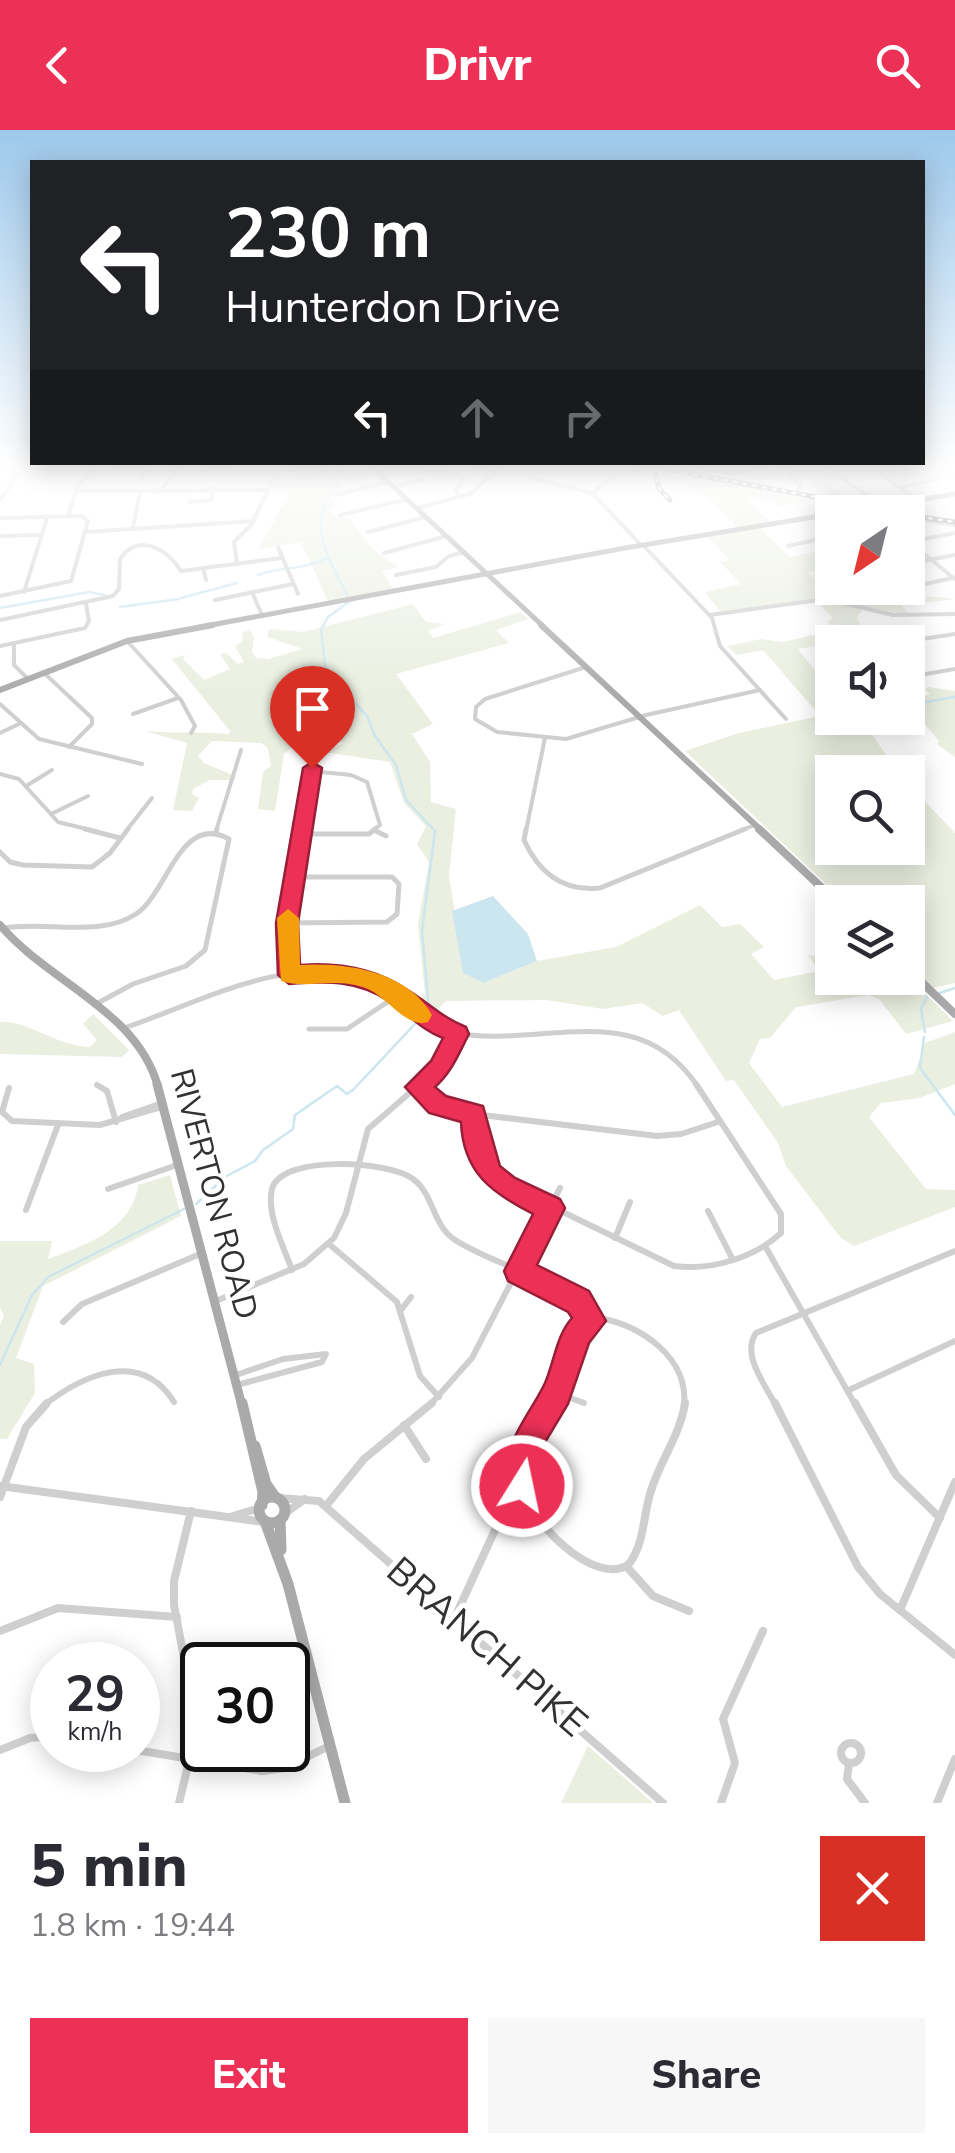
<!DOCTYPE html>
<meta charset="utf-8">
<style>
body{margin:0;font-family:"Nunito Sans",sans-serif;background:#f7f7f7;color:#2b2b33;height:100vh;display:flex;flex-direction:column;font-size:38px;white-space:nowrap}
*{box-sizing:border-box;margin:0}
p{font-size:32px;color:#7c7c81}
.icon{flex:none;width:55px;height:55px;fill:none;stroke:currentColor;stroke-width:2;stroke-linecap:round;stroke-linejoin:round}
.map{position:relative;height:1673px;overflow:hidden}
.panel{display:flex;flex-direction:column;background:#fff;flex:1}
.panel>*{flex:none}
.hud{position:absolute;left:30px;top:30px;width:895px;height:305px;border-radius:0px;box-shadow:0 5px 25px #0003;background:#202124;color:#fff;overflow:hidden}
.needle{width:65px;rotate:215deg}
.controls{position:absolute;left:815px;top:365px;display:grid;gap:20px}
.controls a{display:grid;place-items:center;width:110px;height:110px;border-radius:0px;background:#fff;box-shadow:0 5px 25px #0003;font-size:50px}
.speed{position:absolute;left:30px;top:1512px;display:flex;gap:20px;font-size:50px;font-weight:700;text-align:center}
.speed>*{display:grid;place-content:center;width:130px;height:130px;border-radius:50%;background:#fff;box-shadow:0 5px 25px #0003;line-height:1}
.speed small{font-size:25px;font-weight:400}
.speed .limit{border:5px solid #111;border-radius:15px;background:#fff;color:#111}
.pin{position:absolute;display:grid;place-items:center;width:85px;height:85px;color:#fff;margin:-102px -42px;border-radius:50% 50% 50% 0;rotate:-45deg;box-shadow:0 0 10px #0007}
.pin .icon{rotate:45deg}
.me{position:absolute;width:110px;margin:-55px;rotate:10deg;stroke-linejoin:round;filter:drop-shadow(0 0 8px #0008)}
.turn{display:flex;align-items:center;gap:35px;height:210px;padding:0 30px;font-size:45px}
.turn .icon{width:130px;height:130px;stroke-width:2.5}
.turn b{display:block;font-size:70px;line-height:85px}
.lanes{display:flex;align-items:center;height:95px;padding:0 30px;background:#0003;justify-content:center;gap:50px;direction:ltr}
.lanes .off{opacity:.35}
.round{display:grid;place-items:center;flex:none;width:105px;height:105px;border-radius:0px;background:#f7f7f7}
.overview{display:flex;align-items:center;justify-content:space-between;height:170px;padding:0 30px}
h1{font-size:60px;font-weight:800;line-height:75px}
.action{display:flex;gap:20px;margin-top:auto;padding:20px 30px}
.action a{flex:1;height:115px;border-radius:0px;background:#ec3056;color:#fff;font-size:40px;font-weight:800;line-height:115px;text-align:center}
.action a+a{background:#f7f7f7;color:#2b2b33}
header{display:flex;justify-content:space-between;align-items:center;height:130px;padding:0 30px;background:#ec3056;color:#fff;font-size:45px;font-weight:800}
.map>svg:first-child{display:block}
.green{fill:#eaefe0}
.water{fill:#cce6ef}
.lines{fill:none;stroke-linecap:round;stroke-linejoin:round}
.stream{stroke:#cce6ef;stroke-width:2.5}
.minor-far3{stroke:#cfcfcf;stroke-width:4}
.minor-far2{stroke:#cfcfcf;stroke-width:5}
.minor-far1{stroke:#cfcfcf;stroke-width:6}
.minor{stroke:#cfcfcf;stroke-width:8}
.major-far4{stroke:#aaa;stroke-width:5}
.major-far3{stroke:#aaa;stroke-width:6}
.major-far2{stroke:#aaa;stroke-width:8}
.major-far1{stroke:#aaa;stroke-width:9}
.major{stroke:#aaa;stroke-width:11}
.rail-casing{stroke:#878787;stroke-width:5}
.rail{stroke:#fff;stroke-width:2.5;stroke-dasharray:5;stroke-linecap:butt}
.route{fill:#ec3056;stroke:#991f38;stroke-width:2.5}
.slow{fill:#f59e0b}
.labels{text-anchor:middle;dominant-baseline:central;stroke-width:10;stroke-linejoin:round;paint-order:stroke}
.street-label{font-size:32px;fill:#323232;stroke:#fff}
.near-street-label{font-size:38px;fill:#323232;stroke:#fff}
</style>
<header><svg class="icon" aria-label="back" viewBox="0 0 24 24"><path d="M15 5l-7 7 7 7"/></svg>Drivr<svg class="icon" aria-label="search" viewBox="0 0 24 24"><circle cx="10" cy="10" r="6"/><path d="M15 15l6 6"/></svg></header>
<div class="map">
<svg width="955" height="1673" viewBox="0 0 955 1673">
<rect width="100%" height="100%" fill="#fff"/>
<g class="green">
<path d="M 795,333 L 832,333 L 857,341 L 854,337 L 858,335 L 885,335 L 945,345 L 951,339 L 955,341 L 955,351 L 935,346 L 896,351 L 882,342 L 843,348 L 829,356 L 855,374 L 838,372 L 809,351 L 803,353 L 791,346 L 755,350 L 763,359 L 811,371 L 779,376 L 772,371 L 746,369 L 773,394 L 739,399 L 709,368 L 652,338 C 706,349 739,356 792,339 Z"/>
<polygon points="327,339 347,362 328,366 338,377 329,381 334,387 349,388 372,419 398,437 382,441 393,459 328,471 301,412 259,419 290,361 266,357 269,347 296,348"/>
<polygon points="760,398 790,427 829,419 832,422 832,438 807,442 834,467 721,482 705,462 741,454 720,432 730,430 707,406"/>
<path d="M 870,458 L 886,458 L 893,467 C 915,467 934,466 955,469 L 901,475 L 910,485 L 864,477 L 857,488 L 862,498 L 882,504 L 798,519 L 814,539 L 824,545 L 823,550 L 832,555 L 832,588 L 866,588 L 862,590 L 898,642 L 832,642 L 832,718 L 908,718 L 908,654 L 955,703 L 955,853 L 932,858 L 908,834 L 908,772 L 845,772 L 685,621 L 739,603 L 820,586 L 763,520 L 737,525 L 727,516 L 761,509 L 783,512 L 835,500 L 827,491 L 833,488 L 814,469 L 840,470 L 873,462 Z"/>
<path d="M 413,474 L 426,492 L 445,494 L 428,501 L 433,508 L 521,482 L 528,489 L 496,500 L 509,513 L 396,544 L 433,594 L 412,604 L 430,632 L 431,672 L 456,679 L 449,745 L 464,843 L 483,853 L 537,831 L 616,817 L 700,775 L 722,797 L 740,794 L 764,817 L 751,824 L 774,850 L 819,841 L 808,825 L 823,827 L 832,818 L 832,848 L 908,847 L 953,891 L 906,904 L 880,870 L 869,865 L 796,877 L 770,908 L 760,909 L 749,933 L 782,977 L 914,944 L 925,913 L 955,902 L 955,954 L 920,968 L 881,973 L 869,987 L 926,1059 L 955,1060 L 955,1077 L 854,1116 L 840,1107 L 786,1036 L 778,1013 L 734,950 L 726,951 L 679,880 L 663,886 L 642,873 L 603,879 L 546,870 L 446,871 L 431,886 L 420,870 L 425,864 L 418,794 L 429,732 L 417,714 L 426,696 L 404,673 L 390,632 L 324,622 L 344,613 L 321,605 L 327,589 L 317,607 L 289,605 L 320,610 L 291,610 L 293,616 L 284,624 L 275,681 L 258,679 L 263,642 L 271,636 L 268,618 L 261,613 L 212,611 L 198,626 L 204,633 L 235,646 L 235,650 L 210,650 L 193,659 L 192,664 L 199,668 L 192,681 L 173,680 L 187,613 L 145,601 C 174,604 199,601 229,604 L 230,601 L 172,529 L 185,525 L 183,529 L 204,550 L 230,539 L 220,524 L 226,523 L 238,534 L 244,532 L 235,516 L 242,512 L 243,502 L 250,500 L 254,507 L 252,521 L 256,528 L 268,529 L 303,519 L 267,507 L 269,499 L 303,502 Z"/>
<polygon points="928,557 955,561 955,627 937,614 939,611 917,585 908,586 908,573 930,564 925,559"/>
<path d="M 93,884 L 129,920 L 122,927 L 0,924 L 0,892 C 29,890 53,915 90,917 L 97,910 L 83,894 Z"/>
<path d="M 170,1045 L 181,1086 L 43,1156 L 16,1228 L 34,1234 L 35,1263 L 7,1309 L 0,1309 L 0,1195 L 4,1185 L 0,1178 L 0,1111 L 52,1111 L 48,1129 C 84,1116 133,1099 138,1055 Z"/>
<polygon points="588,1616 653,1673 561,1673"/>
</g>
<polygon class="water" points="493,766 528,804 537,831 483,853 463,843 452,781"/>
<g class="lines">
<g class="stream">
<polyline points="334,333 342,349"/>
<polyline points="344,349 366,343"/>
<path d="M 258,445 C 284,436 299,441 327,428"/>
<polyline points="181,468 237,453"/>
<polyline points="120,477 179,469"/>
<polyline points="0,478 89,462 105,465"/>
<polyline points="908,575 955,567"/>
<polyline points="940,863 955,858"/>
<polyline points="925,902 921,879 927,867"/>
<polyline points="924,907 920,938 955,985"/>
<path d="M 196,1074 L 225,1047 L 255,1031 L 263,1020 L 293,999 L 295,985 L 337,956 L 347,964 L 353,960 L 429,879 L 422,801 L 435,701 L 406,670 L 396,635 L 375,606 L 367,586 L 326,541 L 321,500 L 328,487 L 350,471 C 328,426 301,391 342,349"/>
<polyline points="0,1235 32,1165 48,1147 184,1079"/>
</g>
<g class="minor-far3">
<polyline points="461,333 496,341"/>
<polyline points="672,333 732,344 778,333"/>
<polyline points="738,333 759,338"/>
<polyline points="820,333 882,376"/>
<polyline points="840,333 847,333"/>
<polyline points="99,334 146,340"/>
<polyline points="182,334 227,337"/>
<polyline points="0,335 30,333"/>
<polyline points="776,335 792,340 791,347 800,354 797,363"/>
<polyline points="295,339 321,336"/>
<polyline points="376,340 406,336 460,346 464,350 455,360 461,367"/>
<polyline points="880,344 918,370"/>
<polyline points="142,345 152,333"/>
<polyline points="533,349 592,363 641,415"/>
<polyline points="393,357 423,350"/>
<polyline points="899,357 935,350"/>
<polyline points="76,361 268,360 251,395 234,412 237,434"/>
<polyline points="159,362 182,333"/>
<polyline points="593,363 610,349"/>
<polyline points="336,365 389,352"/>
<polyline points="0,370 18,344"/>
<polyline points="190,372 212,370 211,358"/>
<polyline points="417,378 470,364 505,333"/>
<polyline points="866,379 883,382"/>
<polyline points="340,385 408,369"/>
<polyline points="68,386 77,357 98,333"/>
<polyline points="815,387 832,403"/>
<polyline points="908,387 955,395"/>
<polyline points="0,388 82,386 88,391 71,451 0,466"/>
<polyline points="133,397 140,362"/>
<polyline points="85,402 254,391"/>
<polyline points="368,402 426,387"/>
<polyline points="831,402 824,408 832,416"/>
<polyline points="0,406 42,405"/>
<polyline points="908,411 955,449"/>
<polyline points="908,412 955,403"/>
<polyline points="643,415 712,488 720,516 786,589"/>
<polyline points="788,416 824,408"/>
<polyline points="278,417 298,464"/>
<polyline points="384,423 447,406"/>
<polyline points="908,434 955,425"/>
<polyline points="203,438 206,450"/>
<polyline points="396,445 436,437 449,426 464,422"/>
<polyline points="907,458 952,448"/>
<polyline points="24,462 47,388"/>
<polyline points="252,462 262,485"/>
<polyline points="215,470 293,454"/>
<polyline points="710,485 826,469 893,485 955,484"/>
<path d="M 0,490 L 113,466 L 119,459 L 120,429 C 138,402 168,419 181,441 L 282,428"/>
<polyline points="128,512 181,570 195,596 191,603"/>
<polyline points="902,512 955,504"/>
<polyline points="14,513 14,535 27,548"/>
<polyline points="0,516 85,498 89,491 86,474"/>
<polyline points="832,524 832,533"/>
<polyline points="586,537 485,569 476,577 475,589 497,602 566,609 646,585 760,560"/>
<polyline points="43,542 92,588 92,594 69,617"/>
<polyline points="908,547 955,539"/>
<polyline points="0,574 39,609 142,634"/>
<polyline points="133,584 178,568"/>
<polyline points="0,603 19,594"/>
<polyline points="311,641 351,645 367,652 380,695 372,701"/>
<polyline points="0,644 19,649 58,692 95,701"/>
<polyline points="26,656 52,640"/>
<polyline points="51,684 88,666"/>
<polyline points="126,701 152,668"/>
<polyline points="216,701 241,620"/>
<polyline points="301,701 310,644 319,623"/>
<polyline points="526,701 545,608"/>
<polyline points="739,701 755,695"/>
</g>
<g class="minor-far2">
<polyline points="85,699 120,708"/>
<path d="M 526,699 L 524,710 C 539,743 563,762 600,758 L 745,699"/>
<polyline points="376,701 386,706"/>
<polyline points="216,703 217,699"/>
<polyline points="300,704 369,704 375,699"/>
<polyline points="0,722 10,732 23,735 92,737 110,723 128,699"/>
<polyline points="287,793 387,792 397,784 399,754 392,747 294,747"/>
<path d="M 4,798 C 45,791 100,808 136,784 C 168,763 180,682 229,709 L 205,820 L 186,836 L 133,854 L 96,874"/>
<polyline points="289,845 287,793 302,699"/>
<path d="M 127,897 C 201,872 291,821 371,850 C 403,862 423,892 455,903 C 543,919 638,865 698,957"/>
<polyline points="309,899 347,899 398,865"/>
<polyline points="417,957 439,938 457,904"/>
</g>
<g class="minor-far1">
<polyline points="97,955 107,961 116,992"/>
<polyline points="417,957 438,975 457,982 657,1006 681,1004 718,992"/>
<polyline points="9,958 2,982 12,991 100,995 161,977"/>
<path d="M 473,984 L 479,1020 L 497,1050 L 674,1136 C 710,1141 754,1128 781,1103 L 781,1084 L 696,954"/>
<polyline points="122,987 162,973"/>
<polyline points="108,1059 177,1035"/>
<polyline points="26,1080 58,995"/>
<polyline points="708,1081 732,1128"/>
<polyline points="615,1108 630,1072"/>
<polyline points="329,1114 397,1172 420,1246 439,1267"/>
<polyline points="765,1116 856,1276"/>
<path d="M 292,1140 C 284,1117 266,1084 272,1059 C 281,1024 390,1031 413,1049 C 434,1064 432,1095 455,1110 C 501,1139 557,1145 591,1191"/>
<polyline points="216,1171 304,1134 334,1108 346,1083 368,999 420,954"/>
<polyline points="401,1180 411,1167"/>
<polyline points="63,1192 82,1174 200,1124"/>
<polyline points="236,1245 283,1229 326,1224 322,1232 237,1255"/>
<polyline points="849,1260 955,1211"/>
<polyline points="557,1263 584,1273"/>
<path d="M 43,1276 C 84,1244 141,1219 174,1272"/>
<polyline points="429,1276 472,1228 560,1058"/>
<path d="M 549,1276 C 567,1247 566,1201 600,1188 C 641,1196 689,1227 684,1276"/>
<path d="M 776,1276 C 765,1254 741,1225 756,1203 L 955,1121"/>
</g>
<g class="minor">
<path d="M 550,1273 C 534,1298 518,1322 522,1353 C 525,1388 595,1459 629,1434 C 644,1414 643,1388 650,1364 C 659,1332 680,1306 685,1273"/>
<polyline points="775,1273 858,1437 880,1464 955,1525"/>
<polyline points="855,1273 896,1345 940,1388"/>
<polyline points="404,1295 426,1329"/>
<polyline points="0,1356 264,1392"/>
<polyline points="0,1367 26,1297 47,1273"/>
<polyline points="279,1368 319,1371 663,1673"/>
<polyline points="326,1376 364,1329 432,1273"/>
<polyline points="284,1384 305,1369"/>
<polyline points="233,1386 260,1378"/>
<polyline points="627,1437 653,1466 689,1481"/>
<polyline points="900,1480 955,1352"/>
<polyline points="455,1487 501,1387 523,1366"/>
<polyline points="0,1501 58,1478 177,1487"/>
<circle cx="851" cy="1623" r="10"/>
<polyline points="0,1620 30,1608 52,1606"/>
<polyline points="136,1620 262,1641 285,1638 327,1617"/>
<polyline points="849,1633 847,1649 865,1673"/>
<polyline points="179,1673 194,1610 195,1586 174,1475 174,1451 191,1381"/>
<polyline points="721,1673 735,1633 723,1589 763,1501"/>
<polyline points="937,1673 955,1629"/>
</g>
<g class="major-far4">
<polyline points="368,333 544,497"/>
<polyline points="844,382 955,364"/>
<polyline points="200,497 625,418 832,384"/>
</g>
<g class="major-far3">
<polyline points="541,495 762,701"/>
<polyline points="0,560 127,511 213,495"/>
</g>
<g class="major-far2">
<polyline points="759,699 837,772"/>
<path d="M 0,795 C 48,852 138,881 158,957"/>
<polyline points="908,839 955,884"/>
</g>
<polyline class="major-far1" points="157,954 242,1276"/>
<g class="major">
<polyline points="242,1273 263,1362 262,1375"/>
<polyline points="255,1316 266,1354 275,1367"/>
<circle cx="272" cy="1380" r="13"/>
<polyline points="280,1390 281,1420"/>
<polyline points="266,1394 288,1454 345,1673"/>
</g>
<g class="rail-casing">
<g id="rail">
<polyline points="634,333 895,382"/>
<polyline points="642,335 655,342 659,359 670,370"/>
<polyline points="908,385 955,392"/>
</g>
</g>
<use href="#rail" class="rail"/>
</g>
<linearGradient id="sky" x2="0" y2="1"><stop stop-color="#9dc8eb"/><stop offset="0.59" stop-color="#fff"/><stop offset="1" stop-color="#fff" stop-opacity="0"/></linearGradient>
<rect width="955" height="567" fill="url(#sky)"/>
<path class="route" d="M 312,632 L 322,638 L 298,793 L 300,835 C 338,832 374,838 406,859 C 428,872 441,887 466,897 L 469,904 C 459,923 452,942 435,957 L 446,966 L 483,976 L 500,1036 L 515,1048 L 560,1069 L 565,1078 L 537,1135 L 589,1161 L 606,1191 L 589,1213 L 568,1274 L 544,1314 L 533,1367 L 522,1372 L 510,1367 C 492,1324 528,1289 545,1253 C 554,1232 557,1204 572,1188 L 568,1182 L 508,1151 L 504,1141 L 533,1084 C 492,1063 463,1043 461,992 L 429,983 L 405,957 L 431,931 L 443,908 C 421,900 409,884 390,872 C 358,850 326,851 289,854 L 278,845 L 276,793 L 303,638 Z"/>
<path class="slow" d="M 288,779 L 299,788 L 300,835 C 345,832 408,841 432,885 L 428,892 C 407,899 388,868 368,859 C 336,846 307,860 281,851 L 277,788 Z"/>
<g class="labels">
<g class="street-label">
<text transform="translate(214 1064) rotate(75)">RIVERTON ROAD</text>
</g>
<g class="near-street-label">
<text transform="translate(487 1517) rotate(41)">BRANCH PIKE</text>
</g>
</g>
</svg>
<div class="controls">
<a><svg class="needle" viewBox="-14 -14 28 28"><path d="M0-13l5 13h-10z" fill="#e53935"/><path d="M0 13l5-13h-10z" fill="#7c7c81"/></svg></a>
<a><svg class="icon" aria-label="sound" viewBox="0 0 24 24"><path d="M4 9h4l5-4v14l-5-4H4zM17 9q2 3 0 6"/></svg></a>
<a><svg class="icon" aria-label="search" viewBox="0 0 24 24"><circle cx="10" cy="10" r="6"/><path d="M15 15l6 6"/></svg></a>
<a><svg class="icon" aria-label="layers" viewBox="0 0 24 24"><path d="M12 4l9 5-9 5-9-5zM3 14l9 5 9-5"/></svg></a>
</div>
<div class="speed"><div>29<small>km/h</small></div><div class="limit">30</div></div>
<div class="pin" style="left:312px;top:638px;background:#d93025"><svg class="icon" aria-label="arrive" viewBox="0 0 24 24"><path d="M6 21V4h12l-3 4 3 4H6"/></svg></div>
<svg class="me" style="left:522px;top:1356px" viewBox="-20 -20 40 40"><circle r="17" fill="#ec3056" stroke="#fff" stroke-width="3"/><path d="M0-11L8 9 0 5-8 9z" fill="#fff"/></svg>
<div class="hud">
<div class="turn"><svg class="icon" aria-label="left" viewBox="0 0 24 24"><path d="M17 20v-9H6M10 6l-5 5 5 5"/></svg><div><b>230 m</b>Hunterdon Drive</div></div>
<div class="lanes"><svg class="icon" aria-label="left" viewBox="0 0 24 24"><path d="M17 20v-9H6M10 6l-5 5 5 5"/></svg><svg class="icon off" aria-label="ahead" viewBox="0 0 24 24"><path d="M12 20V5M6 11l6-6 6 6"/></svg><svg class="icon off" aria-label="right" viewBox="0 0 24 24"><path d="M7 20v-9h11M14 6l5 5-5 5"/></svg></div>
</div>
</div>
<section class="panel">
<div class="overview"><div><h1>5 min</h1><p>1.8 km · 19:44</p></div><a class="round" style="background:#d93025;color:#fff"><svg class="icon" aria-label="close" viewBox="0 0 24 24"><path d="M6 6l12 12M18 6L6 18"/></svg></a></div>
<div class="action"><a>Exit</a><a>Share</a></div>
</section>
